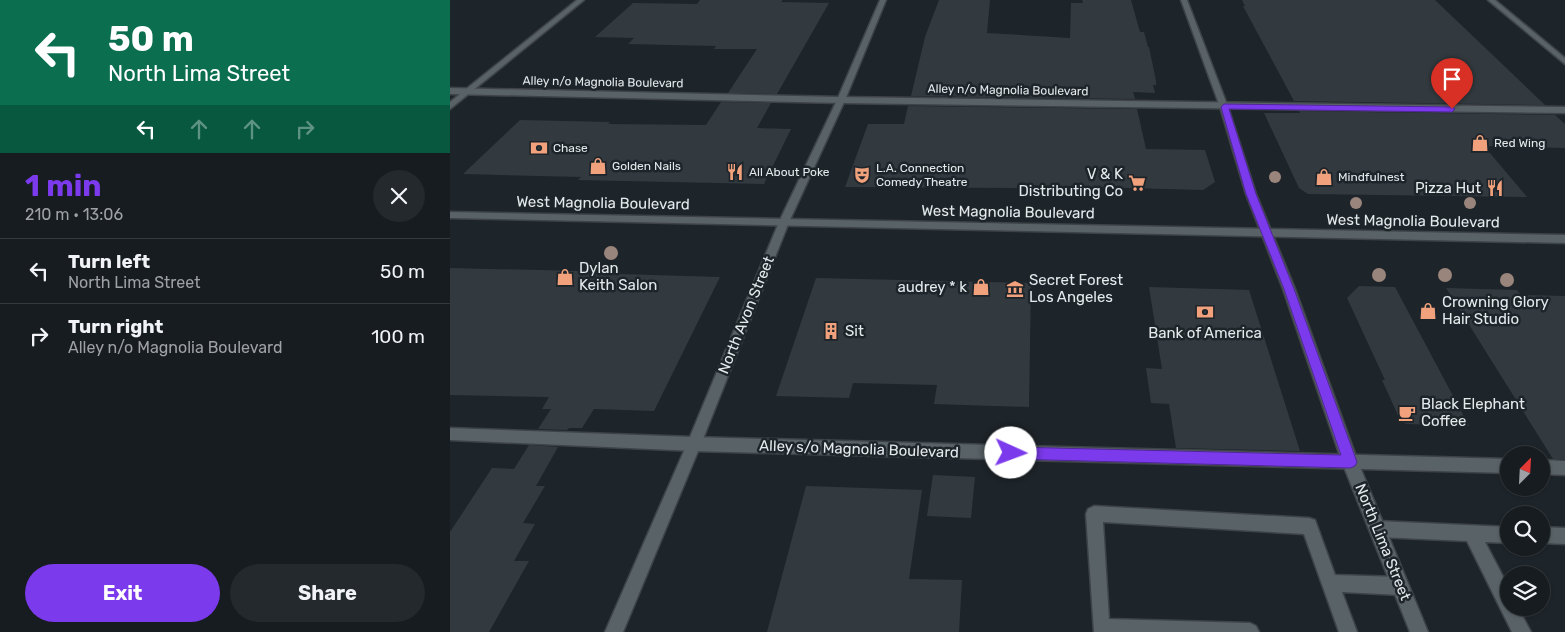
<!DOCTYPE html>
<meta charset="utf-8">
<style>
body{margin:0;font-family:Rubik,sans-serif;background:#23292d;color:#f1f3f6;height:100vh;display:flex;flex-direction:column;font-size:19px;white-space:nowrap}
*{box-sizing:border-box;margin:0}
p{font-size:16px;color:#9ea1a5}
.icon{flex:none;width:28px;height:28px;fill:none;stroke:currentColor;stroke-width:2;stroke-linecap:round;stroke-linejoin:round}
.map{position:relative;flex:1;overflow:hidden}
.details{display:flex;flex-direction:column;background:#161c20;width:450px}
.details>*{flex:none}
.banner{background:#0b6e4f;color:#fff;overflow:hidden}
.needle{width:32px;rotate:24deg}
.fabs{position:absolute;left:1050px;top:446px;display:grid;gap:10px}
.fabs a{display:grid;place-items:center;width:50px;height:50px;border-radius:50%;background:#161c20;box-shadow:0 1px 4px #0004,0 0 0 1px #353a3e;font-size:25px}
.pin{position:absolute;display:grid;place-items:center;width:42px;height:42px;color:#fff;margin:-51px -21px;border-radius:50% 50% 50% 0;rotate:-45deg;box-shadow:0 0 5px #0007}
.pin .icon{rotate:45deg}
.me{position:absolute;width:55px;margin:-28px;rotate:92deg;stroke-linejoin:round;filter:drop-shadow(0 0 4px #0008)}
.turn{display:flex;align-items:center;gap:18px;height:105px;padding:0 25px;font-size:22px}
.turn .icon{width:65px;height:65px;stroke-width:2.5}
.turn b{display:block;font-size:35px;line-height:42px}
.lanes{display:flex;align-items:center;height:48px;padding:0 25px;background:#0003;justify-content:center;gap:25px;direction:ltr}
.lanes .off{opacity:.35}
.round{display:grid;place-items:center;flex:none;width:52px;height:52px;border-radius:26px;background:#23292d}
.summary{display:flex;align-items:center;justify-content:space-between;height:85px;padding:0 25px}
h1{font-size:30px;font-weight:700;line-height:38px;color:#7c3aed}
.primary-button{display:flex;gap:10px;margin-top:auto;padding:10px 25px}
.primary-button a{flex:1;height:58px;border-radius:30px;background:#7c3aed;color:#fff;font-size:20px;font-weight:700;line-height:58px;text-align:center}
.primary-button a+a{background:#23292d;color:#f1f3f6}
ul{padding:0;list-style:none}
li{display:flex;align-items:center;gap:15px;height:65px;padding:0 25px;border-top:1px solid #353a3e}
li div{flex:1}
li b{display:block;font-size:19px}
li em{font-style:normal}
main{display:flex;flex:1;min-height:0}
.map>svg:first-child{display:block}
.building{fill:#323a3f}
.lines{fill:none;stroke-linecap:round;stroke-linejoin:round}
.service-casing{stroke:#3d4347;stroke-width:3}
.minor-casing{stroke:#3d4347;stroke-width:3}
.tertiary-casing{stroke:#3d4347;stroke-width:3}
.secondary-casing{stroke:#3d4347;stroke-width:3}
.service{fill:#596267;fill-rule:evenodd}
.minor{fill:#596267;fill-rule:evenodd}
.tertiary{fill:#596267;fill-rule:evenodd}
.secondary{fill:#596267;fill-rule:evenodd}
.tree{fill:#9a857c}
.route{fill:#7c3aed;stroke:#51269a}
.labels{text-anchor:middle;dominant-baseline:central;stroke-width:5;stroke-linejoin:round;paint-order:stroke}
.far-street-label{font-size:12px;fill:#e4e9ec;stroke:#1e252a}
.far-poi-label{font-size:12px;fill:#e4e9ec;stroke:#1e252a;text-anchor:start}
.poi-label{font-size:15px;fill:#e4e9ec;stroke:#1e252a;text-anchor:start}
.street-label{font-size:15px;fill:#e4e9ec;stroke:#1e252a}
</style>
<main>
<section class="details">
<div class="banner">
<div class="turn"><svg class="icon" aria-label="left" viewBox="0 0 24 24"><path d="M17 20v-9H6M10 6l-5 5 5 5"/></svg><div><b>50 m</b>North Lima Street</div></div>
<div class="lanes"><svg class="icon" aria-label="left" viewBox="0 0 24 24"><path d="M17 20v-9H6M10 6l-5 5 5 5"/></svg><svg class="icon off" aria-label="ahead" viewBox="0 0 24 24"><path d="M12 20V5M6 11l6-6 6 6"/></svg><svg class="icon off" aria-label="ahead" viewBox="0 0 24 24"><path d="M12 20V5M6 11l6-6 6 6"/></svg><svg class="icon off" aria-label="right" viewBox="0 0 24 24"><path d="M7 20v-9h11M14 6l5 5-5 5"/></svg></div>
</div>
<div class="summary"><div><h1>1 min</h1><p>210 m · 13:06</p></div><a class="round"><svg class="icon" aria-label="close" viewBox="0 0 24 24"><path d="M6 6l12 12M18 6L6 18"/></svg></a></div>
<ul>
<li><svg class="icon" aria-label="left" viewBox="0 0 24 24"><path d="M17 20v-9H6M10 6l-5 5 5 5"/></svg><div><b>Turn left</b><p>North Lima Street</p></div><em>50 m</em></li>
<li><svg class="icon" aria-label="right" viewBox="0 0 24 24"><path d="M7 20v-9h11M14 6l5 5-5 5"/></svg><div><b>Turn right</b><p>Alley n/o Magnolia Boulevard</p></div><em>100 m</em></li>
</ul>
<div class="primary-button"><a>Exit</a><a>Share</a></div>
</section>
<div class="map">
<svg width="1115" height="632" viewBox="0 0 1115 632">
<rect width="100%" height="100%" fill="#1e252a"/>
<g class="building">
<polygon points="250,0 333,0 331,2 379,3 327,94 278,93 307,49 264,49 266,46 178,44 184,38 145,37 183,3 247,4"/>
<polygon points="489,0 540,0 537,33 620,38 621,3 633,3 632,0 681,0 690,32 694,32 698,47 699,47 706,81 706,85 703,85 705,93 683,92 685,99 461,96 475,37"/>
<polygon points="792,0 985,0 1095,105 844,101 793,6 795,6"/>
<polygon points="271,102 321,103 307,128 341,129 314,184 128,180 131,177 13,174 70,120 160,122 158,124 256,125"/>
<polygon points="458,106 687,109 696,149 755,150 765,182 753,190 567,185 567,188 395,187 418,124 454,124"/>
<polygon points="849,111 1105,115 1115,124 1115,148 1034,146 1077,197 858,194 849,188 814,113 850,113"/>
<polygon points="0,268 171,272 169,274 270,277 204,411 144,409 132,428 119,428 117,430 88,429 101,409 92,409 99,397 0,395"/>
<polygon points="366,278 581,283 579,407 484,404 487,385 403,383 399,398 326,396"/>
<polygon points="909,286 945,287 1019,426 957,424 951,422 932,380 935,380 897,298"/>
<polygon points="699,287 799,290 850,451 726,448 719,404 701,403 696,368 712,369"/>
<polygon points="996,288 1067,290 1071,295 1115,296 1115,459 1103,459"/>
<polygon points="79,445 108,447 86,486 95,486 73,523 85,524 64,561 79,561 39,632 0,632 0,532 42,468 64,469"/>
<polygon points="483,475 525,477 521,518 477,516"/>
<polygon points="356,486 472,490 459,579 512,580 509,632 317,632"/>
</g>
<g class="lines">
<g class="service-casing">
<g id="service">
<polygon points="0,88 391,97 1115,107 1115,113 391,103 0,94"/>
<polygon points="0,428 244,437 1059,459 1059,473 244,451 0,440"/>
<polygon points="1091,460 1115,461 1115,475 1091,474"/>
<polygon points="644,506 859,518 865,520 885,575 950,577 956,580 959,586 956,592 950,595 892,592 907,632 889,632 854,534 653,522 659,619 800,623 806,626 809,632 644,632 636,514 638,509"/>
<polygon points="928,521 1059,527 1059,543 1035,542 1059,588 1059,608 1068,608 1081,632 1062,632 1017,541 928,537 922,535 920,529 922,523"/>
<polygon points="1091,527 1115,528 1115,544 1091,543"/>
</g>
</g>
<g class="minor-casing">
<g id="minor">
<polygon points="127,0 134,0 0,109 0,102"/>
<polygon points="430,0 436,0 395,100 339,222 251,444 173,632 155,632 237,444 329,222 387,100"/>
<polygon points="731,0 737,0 778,107 806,194 845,289 908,462 978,632 960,632 892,462 833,289 796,194 770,107"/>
</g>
</g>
<g class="tertiary-casing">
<polygon id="tertiary" points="1038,0 1045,0 1115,58 1115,64"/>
</g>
<g class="secondary-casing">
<polygon id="secondary" points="0,212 1115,235 1115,243 0,218"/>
</g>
<use href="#service" class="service"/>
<use href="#minor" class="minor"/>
<use href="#tertiary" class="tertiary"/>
<use href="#secondary" class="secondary"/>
</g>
<g class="tree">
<circle cx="825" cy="177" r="6"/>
<circle cx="906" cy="203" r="6"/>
<circle cx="1020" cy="203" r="6"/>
<circle cx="161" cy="253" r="7"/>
<circle cx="929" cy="275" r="7"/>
<circle cx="995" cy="275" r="7"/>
<circle cx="1057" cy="280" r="7"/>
</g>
<polygon class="route" points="774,104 1002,107 1005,109 1002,112 779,109 806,194 844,289 907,462 905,466 900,468 561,459 557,457 555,453 557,448 561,447 891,455 834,289 796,194 771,107"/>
<defs>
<g id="shop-bare" transform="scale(1.35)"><path d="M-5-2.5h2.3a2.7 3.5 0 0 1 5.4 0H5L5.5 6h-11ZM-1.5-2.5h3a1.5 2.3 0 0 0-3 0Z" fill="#f1a17c" stroke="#1e252a" stroke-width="2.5" paint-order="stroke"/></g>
<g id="bank-bare" transform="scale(1.35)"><path d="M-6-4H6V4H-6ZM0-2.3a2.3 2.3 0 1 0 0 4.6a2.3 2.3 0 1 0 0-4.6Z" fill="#f1a17c" stroke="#1e252a" stroke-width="2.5" paint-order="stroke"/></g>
<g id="restaurant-bare" transform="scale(1.35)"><path d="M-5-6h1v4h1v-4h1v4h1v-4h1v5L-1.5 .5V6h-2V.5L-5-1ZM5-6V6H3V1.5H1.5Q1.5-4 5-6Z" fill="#f1a17c" stroke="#1e252a" stroke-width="2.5" paint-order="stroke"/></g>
<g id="theatre-bare" transform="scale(1.35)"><path d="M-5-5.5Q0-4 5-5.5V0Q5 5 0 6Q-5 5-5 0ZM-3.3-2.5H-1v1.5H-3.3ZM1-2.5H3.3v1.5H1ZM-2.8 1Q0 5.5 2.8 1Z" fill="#f1a17c" stroke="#1e252a" stroke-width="2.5" paint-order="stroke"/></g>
<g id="supermarket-bare" transform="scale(1.35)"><path d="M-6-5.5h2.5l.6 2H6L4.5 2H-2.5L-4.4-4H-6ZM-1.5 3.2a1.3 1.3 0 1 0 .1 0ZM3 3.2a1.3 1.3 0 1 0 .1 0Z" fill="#f1a17c" stroke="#1e252a" stroke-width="2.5" paint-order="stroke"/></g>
<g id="museum-bare" transform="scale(1.35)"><path d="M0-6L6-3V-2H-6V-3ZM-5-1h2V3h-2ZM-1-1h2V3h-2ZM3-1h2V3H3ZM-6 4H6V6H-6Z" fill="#f1a17c" stroke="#1e252a" stroke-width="2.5" paint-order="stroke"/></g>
<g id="building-bare" transform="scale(1.35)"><path d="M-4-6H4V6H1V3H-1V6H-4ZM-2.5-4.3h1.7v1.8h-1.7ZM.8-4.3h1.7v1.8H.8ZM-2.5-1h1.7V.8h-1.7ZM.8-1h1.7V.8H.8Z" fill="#f1a17c" stroke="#1e252a" stroke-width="2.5" paint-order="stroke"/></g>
<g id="cafe-bare" transform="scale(1.35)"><path d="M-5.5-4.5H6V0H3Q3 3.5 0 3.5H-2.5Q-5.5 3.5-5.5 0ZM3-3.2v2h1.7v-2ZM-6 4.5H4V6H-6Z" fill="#f1a17c" stroke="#1e252a" stroke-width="2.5" paint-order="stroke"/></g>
</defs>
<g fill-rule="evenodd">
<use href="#shop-bare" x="1030" y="143"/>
<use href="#bank-bare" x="89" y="148"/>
<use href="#shop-bare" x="148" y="166"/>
<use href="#restaurant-bare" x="285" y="172"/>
<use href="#theatre-bare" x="412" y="175"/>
<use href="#shop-bare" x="874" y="177"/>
<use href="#supermarket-bare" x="687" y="183"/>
<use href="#restaurant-bare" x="1045" y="188"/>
<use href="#shop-bare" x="115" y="277"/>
<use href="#shop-bare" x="531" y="287"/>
<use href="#museum-bare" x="565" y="289"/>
<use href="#shop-bare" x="978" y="311"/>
<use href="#bank-bare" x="755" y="312"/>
<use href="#building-bare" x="381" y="331"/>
<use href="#cafe-bare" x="957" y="413"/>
</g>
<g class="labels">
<g class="far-street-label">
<text transform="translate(153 82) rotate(1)">Alley n/o Magnolia Boulevard</text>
<text transform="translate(558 90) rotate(1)">Alley n/o Magnolia Boulevard</text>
</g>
<g class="far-poi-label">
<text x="1044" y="143">Red Wing</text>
<text x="103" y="148">Chase</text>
<text x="162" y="166">Golden Nails</text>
<text x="426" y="168">L.A. Connection<tspan x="426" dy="14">Comedy Theatre</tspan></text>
<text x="299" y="172">All About Poke</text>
<text x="888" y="177">Mindfulnest</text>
</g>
<g class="poi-label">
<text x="673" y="174" text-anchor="end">V &amp; K<tspan x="673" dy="17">Distributing Co</tspan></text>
<text x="1031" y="188" text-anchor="end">Pizza Hut</text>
<text x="129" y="268">Dylan<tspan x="129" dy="17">Keith Salon</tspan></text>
<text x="579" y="280">Secret Forest<tspan x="579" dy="17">Los Angeles</tspan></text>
<text x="517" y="287" text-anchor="end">audrey * k</text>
<text x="992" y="302">Crowning Glory<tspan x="992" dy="17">Hair Studio</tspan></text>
<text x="395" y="331">Sit</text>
<text x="755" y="333" text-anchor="middle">Bank of America</text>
<text x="971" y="404">Black Elephant<tspan x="971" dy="17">Coffee</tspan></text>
</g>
<g class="street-label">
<text transform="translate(153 203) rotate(1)">West Magnolia Boulevard</text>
<text transform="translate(558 212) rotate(1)">West Magnolia Boulevard</text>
<text transform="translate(963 221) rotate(1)">West Magnolia Boulevard</text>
<text transform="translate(296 315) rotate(-68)">North Avon Street</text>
<text transform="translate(409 449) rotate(2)">Alley s/o Magnolia Boulevard</text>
<text transform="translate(933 542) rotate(68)">North Lima Street</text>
</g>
</g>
</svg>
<div class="fabs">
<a><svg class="needle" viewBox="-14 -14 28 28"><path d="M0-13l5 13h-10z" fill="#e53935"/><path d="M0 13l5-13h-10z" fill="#9ea1a5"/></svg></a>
<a><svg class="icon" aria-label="search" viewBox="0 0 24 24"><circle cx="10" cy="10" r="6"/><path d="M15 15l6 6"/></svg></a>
<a><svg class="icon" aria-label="layers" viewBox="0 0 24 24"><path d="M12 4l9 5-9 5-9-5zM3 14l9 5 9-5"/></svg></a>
</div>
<div class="pin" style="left:1002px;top:109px;background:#d93025"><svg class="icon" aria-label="arrive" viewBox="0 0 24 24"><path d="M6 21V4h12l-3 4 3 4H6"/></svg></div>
<svg class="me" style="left:561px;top:453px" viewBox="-20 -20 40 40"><circle r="19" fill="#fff"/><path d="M0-13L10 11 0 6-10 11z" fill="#7c3aed"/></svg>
</div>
</main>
